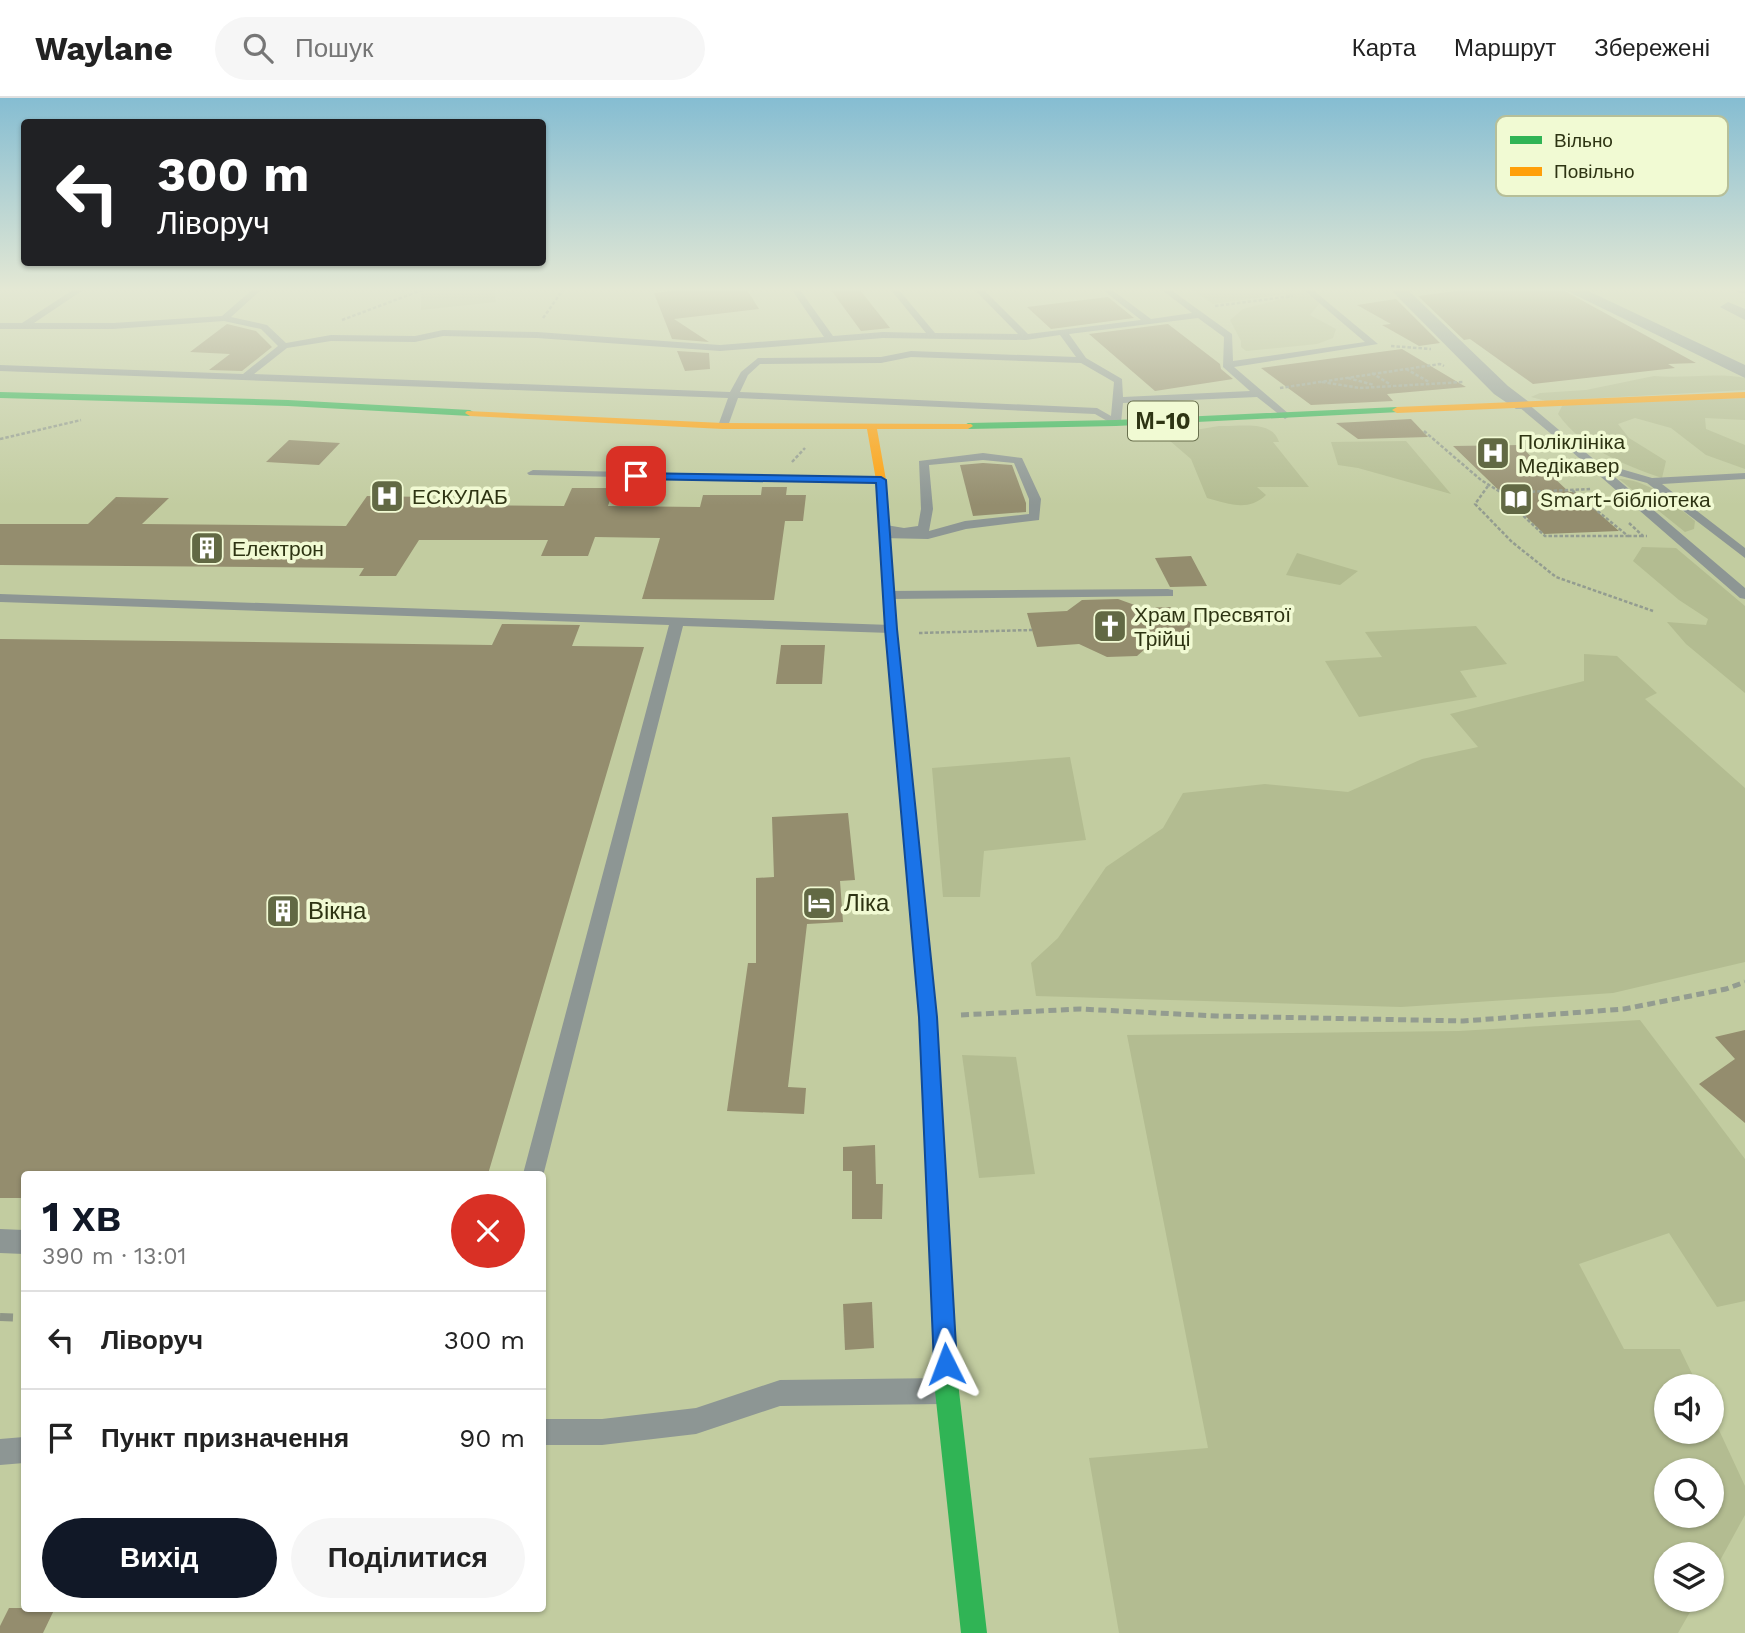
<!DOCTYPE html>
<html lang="uk">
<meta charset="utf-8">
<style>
body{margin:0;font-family:"Work Sans",sans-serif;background:#f6f6f6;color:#222;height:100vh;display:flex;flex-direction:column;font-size:26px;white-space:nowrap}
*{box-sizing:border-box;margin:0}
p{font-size:23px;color:#767676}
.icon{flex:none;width:38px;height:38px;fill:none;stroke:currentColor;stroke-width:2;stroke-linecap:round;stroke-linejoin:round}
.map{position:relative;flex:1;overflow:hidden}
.sheet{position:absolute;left:21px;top:1073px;width:525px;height:441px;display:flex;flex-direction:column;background:#fff;border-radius:7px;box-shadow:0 2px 5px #0004}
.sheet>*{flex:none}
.hud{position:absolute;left:21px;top:21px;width:525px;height:147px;border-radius:7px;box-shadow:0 2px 5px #0004;background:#202124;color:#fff;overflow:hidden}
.buttons{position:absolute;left:1654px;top:1276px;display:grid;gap:14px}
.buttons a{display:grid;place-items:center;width:70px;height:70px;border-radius:50%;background:#fff;box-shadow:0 2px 5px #0004;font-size:35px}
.pin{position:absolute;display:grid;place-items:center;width:60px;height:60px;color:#fff;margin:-30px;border-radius:14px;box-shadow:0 4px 10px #0006}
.me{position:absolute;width:77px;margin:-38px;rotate:357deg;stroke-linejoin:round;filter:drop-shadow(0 0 5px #0008)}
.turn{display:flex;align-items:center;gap:24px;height:147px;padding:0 21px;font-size:32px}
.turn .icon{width:91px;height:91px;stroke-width:2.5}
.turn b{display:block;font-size:49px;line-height:60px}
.round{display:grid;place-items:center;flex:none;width:74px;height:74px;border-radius:37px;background:#f6f6f6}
.summary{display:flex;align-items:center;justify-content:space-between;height:119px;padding:0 21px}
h1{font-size:42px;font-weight:700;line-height:52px;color:#111827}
.primary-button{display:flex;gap:14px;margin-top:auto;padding:14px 21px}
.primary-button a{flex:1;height:80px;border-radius:42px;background:#111827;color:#fff;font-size:28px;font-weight:700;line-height:80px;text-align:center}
.primary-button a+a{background:#f6f6f6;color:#222}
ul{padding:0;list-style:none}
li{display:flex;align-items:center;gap:21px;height:98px;padding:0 21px;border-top:2px solid #e0e0e0}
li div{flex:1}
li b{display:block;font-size:26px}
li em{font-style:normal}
header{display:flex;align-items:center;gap:42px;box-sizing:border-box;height:98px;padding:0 35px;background:#fff;border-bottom:2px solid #e0e0e0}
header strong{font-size:33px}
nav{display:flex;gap:38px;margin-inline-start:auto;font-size:24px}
.search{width:490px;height:63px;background:#f6f6f6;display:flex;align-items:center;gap:18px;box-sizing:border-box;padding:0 24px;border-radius:38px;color:#767676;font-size:26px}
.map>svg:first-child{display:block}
.green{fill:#b3bc91;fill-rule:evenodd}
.building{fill:#948d6e}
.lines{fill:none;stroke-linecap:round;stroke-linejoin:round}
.path-far1{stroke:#939c90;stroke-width:2.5;stroke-dasharray:3.5 2;stroke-linecap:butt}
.path{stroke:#939c90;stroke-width:5;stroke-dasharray:8 4.5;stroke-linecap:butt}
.lane{fill:#8d9694;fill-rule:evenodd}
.street{fill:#8d9694;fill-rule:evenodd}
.fast{fill:#30b455;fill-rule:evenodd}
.slow{fill:#ff9f0a;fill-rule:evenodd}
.rail{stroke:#8f9687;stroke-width:8;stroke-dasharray:13 13;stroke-linecap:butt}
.route{fill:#1a73e8;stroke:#114b97;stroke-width:2}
.labels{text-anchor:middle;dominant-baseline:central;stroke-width:7;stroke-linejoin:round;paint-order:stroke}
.far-poi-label{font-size:21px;fill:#2e3413;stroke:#f1fad3;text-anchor:start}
.shield{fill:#f1fad3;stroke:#686f4d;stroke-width:2}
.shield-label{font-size:23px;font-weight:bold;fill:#2e3413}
.poi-label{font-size:24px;fill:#2e3413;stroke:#f1fad3;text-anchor:start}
.key{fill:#f1fad3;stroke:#b6bf99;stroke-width:2}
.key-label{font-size:19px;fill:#2e3413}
</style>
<header>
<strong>Waylane</strong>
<div class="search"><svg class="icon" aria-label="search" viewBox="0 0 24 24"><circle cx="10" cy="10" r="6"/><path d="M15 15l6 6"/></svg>Пошук</div>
<nav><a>Карта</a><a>Маршрут</a><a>Збережені</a></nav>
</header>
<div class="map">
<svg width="1745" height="1535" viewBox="0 0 1745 1535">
<rect width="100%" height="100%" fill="#c2cca0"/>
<g class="green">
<polygon points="421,192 494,192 496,204 421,212"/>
<polygon points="1193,192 1279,192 1286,196 1213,206"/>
<path d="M 1286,192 C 1299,192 1314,193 1319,206 L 1310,217 L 1336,231 L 1333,240 L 1317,246 L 1246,253 L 1241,249 L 1241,243 L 1230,222 L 1243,211 L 1285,200 Z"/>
<path d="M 1654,278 C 1684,281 1715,274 1745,280 L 1745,292 L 1546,303 L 1531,299 L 1540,295 L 1586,292 Z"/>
<path d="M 1745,300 L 1745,322 L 1705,320 L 1706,331 L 1745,347 L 1745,371 L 1706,357 L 1671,330 L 1635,320 L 1618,326 L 1629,340 L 1666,363 L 1662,380 C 1624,367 1582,350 1558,316 L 1563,306 Z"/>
<path d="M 1219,328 C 1239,329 1272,321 1279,344 L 1273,344 L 1309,389 L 1257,389 L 1266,397 C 1248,414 1229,406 1207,400 L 1191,361 L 1170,343 L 1171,336 Z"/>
<polygon points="1406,343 1451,396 1358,370 1338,367 1331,344"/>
<path d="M 1619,381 C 1651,382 1672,405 1695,423 L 1694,431 L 1685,434 Z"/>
<polygon points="1642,449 1676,450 1745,508 1745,595 1686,546 1667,524 1706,527 1708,521 1679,502 1633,463"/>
<polygon points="1297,455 1358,473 1340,487 1286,477"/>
<polygon points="1476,528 1507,566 1460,573 1477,599 1359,619 1325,563 1382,559 1365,534"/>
<polygon points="1584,556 1617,558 1657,595 1645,601 1745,690 1745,864 1613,895 1401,909 1036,898 1031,865 1058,840 1106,769 1163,730 1183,695 1265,686 1348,694 1422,661 1478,649 1450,616 1584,583"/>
<polygon points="1070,659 1086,742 984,753 980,799 943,799 932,670"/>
<path d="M 1640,922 L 1745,1061 L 1745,1203 L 1717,1209 L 1669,1135 L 1579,1166 L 1624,1251 L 1680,1251 L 1698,1288 L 1666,1288 L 1666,1334 L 1712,1334 L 1712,1317 L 1745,1388 L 1745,1417 L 1712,1477 L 1712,1456 L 1666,1456 L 1666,1502 L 1697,1502 L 1678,1535 L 1119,1535 L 1089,1360 L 1208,1350 L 1127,937 L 1459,933 ZM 1666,1372 L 1712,1372 L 1712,1418 L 1666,1418 Z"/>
<polygon points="962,957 1016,959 1035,1076 979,1080"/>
</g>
<g class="building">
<polygon points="683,192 747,192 759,211 674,221 709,244 672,241 654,195"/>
<polygon points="831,192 860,192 890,230 861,233"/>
<polygon points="1463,192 1563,192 1696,265 1668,266 1675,270 1533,286 1470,241 1464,242 1418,198"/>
<polygon points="1108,199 1134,220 1051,231 1027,209"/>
<polygon points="1396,201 1440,245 1419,248 1382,227 1391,226 1357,207"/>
<polygon points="227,226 256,233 272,249 242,273 209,272 230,256 190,254"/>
<polygon points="1168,226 1220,266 1221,271 1233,281 1155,293 1089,236"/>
<polygon points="1402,251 1466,289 1387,296 1393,303 1311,307 1261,270"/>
<polygon points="677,253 709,255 710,271 685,273"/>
<polygon points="1411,321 1428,339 1358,341 1336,325"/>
<polygon points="289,342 340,345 319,367 266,364"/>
<polygon points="1519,347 1569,394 1575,394 1619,433 1544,436 1453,348"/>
<polygon points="983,365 1012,367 1026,405 1026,414 973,418 960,367"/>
<polygon points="762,389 787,389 786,397 806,397 803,423 785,423 774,502 642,501 660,440 595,439 588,458 541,458 548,442 419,442 396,478 359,478 364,470 0,467 0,426 88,426 116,399 169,400 142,426 346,428 367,398 428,399 423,407 564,408 572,390 614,390 608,408 700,409 703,397 761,397"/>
<polygon points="1191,458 1207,488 1170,489 1155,460"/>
<polygon points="1118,501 1143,510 1170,509 1191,525 1185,543 1153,544 1137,558 1107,559 1079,546 1037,549 1027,515 1067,513 1082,502"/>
<polygon points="502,526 580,527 572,548 644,549 488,1076 24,1076 24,1100 0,1100 0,541 492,547"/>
<polygon points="781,547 825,547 822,586 776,586"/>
<polygon points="848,715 855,782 840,783 843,824 807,826 788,989 806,990 804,1016 727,1013 748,865 756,865 756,780 774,779 772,719"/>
<polygon points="1745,932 1745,1025 1699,986 1735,961 1715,939"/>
<polygon points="875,1047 876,1086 883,1086 882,1121 852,1121 852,1073 843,1073 843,1049"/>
<polygon points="872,1204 874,1250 845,1252 843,1206"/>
<polygon points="9,1510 55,1510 43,1535 0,1535 0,1528"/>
</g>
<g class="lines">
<g class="path-far1">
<polyline points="1215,208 1293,198"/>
<polyline points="543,220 563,192"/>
<polyline points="342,222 422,192"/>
<polyline points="1391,248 1431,251"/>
<polyline points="1406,271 1429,284"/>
<polyline points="1372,275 1391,287"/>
<polyline points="1348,280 1374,287"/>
<polyline points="1322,284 1360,290 1463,284"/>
<polyline points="1280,290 1440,266 1444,268"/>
<polyline points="1424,333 1481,382 1502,395"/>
<polyline points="0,341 81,322"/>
<polyline points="792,364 805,350"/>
<polyline points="1488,388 1475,406 1512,444 1556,479 1653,513"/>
<polyline points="1572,392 1628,438 1545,438 1501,397 1502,395 1591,391"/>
<polyline points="1629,425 1643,438 1647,438"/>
<polyline points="1628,438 1643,438"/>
<polyline points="919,535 1032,532"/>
</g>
<polyline class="path" points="961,917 1080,911 1216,918 1463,923 1624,911 1726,891 1745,884"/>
<g class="lane">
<path d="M 73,192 L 83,192 L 34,225 L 113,225 L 222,218 L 252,192 L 261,192 L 231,219 L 267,227 L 286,245 L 331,237 L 415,238 L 443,232 L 537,234 L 720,247 L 824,239 L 792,192 L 800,192 L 833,238 L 883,234 L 926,235 L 891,192 L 899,192 L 935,235 L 1018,236 L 975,192 L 984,192 L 1028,236 L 1141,222 L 1103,192 L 1112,192 L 1151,221 L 1192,215 L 1162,192 L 1171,192 L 1232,236 L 1233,263 L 1365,244 L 1304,192 L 1313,192 L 1378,246 L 1234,269 L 1289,316 L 1290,318 L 1285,321 L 1257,299 L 1123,305 L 1121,325 L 1116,328 L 1095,316 L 738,300 L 728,328 L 723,331 L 718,328 L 728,300 L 0,273 L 0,267 L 243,276 L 278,248 L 261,231 L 224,223 L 113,231 L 0,231 L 0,225 L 22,225 ZM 1198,220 L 1224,239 L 1223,269 L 1250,293 L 1123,299 L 1122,281 L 1086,260 L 1069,236 ZM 1060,237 L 1076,259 L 911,253 L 881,259 L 758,260 L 741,274 L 730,294 L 254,276 L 287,250 L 331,243 L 415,244 L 443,238 L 537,240 L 720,253 L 883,240 L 1026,242 ZM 911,259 L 1081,265 L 1114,284 L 1111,318 L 1097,310 L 740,294 L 748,277 L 760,266 L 881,265 Z"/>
<polygon points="1736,192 1745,192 1745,196 1737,194"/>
<polygon points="1519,305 1527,305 1597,364 1652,380 1745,375 1745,381 1662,386 1745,450 1745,460 1647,385 1610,375 1745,490 1745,501 1740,500 1563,346 1536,346 1536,342 1556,340 1519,309"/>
<path d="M 983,355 L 1022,360 L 1041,401 L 1039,422 L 966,431 L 928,441 L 881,440 L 881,434 L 887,433 L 880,432 L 880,426 L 904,430 L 918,428 L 921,411 L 919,363 ZM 983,362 L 1014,365 L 1029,401 L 1029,416 L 965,423 L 929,433 L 933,411 L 929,367 Z"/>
<polygon points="533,372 881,379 887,382 881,385 529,377 527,375"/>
<polygon points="1168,491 1173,492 1173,498 889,501 882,497 889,493"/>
<polygon points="0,496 891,527 898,531 891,535 683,528 542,1082 542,1076 523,1076 669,527 0,504"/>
<polygon points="0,1131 24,1132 24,1156 0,1155"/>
<polygon points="943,1280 952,1284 956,1293 952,1302 943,1306 780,1308 696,1336 602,1347 542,1347 542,1321 602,1321 696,1310 780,1282"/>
<polygon points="24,1339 24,1365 0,1367 0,1341"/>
</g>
<g class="street">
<polygon points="1391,192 1408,192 1508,288 1533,307 1530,311 1516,311 1494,296"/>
<polygon points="1565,192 1586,192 1745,267 1745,280"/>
<polygon points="1728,204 1745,211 1745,222 1720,209"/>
</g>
<g class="fast">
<polygon points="0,294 288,302 470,312 475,315 470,318 288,308 0,300"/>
<polygon points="1397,309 1400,310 1400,314 1116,328 968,331 963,328 968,325 1116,322"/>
<polygon points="928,916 934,919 937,924 959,1293 987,1535 961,1535 935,1293 919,924 922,919"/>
</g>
<g class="slow">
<polygon points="1745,294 1745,300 1397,315 1392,312 1397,309"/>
<polygon points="467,313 723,325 971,326 973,328 968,331 877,331 886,382 897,531 937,924 934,929 928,932 922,929 919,924 885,531 876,382 867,331 723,331 470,318 465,315"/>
</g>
<polyline class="rail" points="0,1219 24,1220"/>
</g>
<linearGradient id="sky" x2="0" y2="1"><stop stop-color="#85bdd2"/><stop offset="0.47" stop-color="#e4e8d4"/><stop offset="1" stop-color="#e4e8d4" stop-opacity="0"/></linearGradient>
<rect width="1745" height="407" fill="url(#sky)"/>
<polygon class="route" points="632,375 881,379 886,382 897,531 937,919 957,1266 954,1274 946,1278 937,1274 934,1266 919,919 885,531 876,385 636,381 632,380"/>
<defs>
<g id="hospital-square" transform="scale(1.75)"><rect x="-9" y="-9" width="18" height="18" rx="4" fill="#626944" stroke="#f1fad3"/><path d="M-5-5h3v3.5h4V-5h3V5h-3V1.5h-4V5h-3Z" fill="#fff"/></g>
<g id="library-square" transform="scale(1.75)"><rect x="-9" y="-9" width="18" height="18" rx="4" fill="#626944" stroke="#f1fad3"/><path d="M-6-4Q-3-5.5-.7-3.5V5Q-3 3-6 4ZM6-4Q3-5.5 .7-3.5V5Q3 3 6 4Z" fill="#fff"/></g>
<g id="building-square" transform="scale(1.75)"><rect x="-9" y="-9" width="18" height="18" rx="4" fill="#626944" stroke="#f1fad3"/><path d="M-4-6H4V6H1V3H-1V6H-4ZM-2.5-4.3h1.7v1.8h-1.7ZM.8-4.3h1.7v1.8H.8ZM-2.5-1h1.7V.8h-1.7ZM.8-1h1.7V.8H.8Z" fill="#fff"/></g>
<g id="church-square" transform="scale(1.75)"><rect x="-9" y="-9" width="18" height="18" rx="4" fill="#626944" stroke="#f1fad3"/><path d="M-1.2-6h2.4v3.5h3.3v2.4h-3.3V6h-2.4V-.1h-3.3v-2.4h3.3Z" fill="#fff"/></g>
<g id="hotel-square" transform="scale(1.75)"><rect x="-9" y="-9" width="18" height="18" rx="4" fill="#626944" stroke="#f1fad3"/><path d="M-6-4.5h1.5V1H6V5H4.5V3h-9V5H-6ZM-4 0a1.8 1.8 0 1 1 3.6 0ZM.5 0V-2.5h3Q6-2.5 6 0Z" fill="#fff"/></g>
</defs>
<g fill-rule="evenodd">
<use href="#hospital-square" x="1493" y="355"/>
<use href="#hospital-square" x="387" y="398"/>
<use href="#library-square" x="1516" y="401"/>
<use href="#building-square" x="207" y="450"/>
<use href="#church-square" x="1110" y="528"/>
<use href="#hotel-square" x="819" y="805"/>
<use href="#building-square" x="283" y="813"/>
</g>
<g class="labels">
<g class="far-poi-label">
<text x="1518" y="343">Поліклініка<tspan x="1518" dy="24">Медікавер</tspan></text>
<text x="412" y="398">ЕСКУЛАБ</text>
<text x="1540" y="401">Smart-бібліотека</text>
<text x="232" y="450">Електрон</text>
<text x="1134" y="516">Храм Пресвятої<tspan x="1134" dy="24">Трійці</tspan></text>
</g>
<rect class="shield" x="1128" y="303.5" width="70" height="39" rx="5"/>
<g class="shield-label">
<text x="1163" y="323">М-10</text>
</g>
<g class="poi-label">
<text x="844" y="805">Ліка</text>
<text x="308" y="813">Вікна</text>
</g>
</g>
<rect x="1496" y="18" width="232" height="80" rx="10" class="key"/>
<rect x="1510" y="38" width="32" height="8" fill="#30b455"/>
<rect x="1510" y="69" width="32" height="9" fill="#ff9f0a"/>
<g class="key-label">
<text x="1554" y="49">Вільно</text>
<text x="1554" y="80">Повільно</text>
</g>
</svg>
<div class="buttons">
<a><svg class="icon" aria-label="sound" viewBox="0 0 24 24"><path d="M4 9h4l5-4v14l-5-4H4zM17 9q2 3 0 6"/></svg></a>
<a><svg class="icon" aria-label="search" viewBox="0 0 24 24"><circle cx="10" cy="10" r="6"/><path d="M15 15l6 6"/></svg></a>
<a><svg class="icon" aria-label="layers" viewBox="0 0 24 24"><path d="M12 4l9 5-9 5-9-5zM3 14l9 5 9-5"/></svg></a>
</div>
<div class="pin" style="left:636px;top:378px;background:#d93025"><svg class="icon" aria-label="arrive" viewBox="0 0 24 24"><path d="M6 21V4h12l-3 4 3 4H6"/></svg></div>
<svg class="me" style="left:946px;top:1266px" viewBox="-20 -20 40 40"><path d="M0-17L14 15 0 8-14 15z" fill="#1a73e8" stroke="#fff" stroke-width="4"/></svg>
<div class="hud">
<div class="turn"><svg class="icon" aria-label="left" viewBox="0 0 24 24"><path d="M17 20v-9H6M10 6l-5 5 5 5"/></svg><div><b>300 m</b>Ліворуч</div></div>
</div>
<section class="sheet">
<div class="summary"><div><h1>1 хв</h1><p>390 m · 13:01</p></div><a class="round" style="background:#d93025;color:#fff"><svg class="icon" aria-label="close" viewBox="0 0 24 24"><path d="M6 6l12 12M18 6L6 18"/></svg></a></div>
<ul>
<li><svg class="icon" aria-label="left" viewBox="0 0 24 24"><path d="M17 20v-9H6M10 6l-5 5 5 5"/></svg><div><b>Ліворуч</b></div><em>300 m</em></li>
<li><svg class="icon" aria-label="arrive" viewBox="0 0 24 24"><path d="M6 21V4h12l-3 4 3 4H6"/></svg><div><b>Пункт призначення</b></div><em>90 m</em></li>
</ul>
<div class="primary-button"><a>Вихід</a><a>Поділитися</a></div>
</section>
</div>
